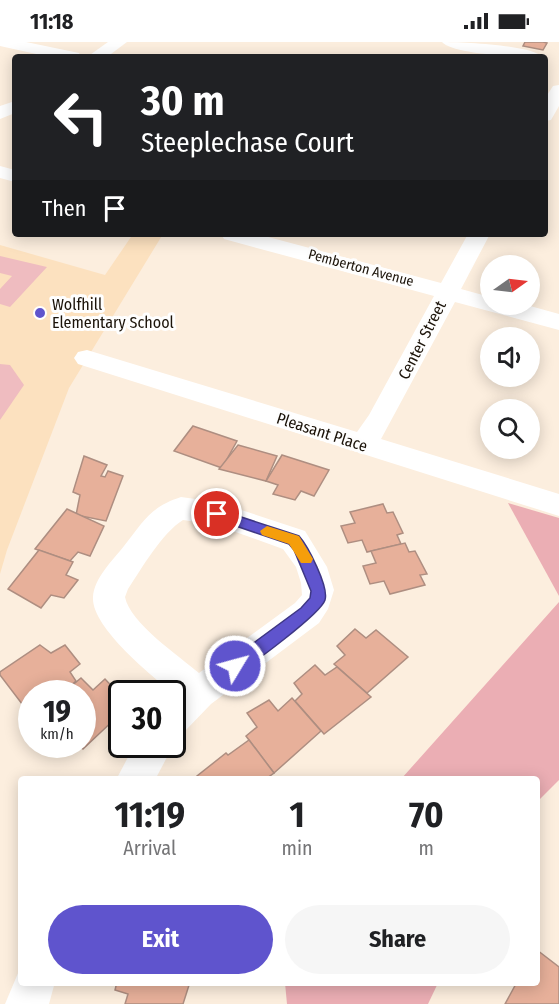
<!DOCTYPE html>
<style>
body{margin:0;font-family:"Fira Sans Condensed",sans-serif;background:#f6f6f6;color:#202124;height:100vh;display:flex;flex-direction:column;font-size:22px;white-space:nowrap}
*{box-sizing:border-box;margin:0}
p{font-size:20px;color:#757577}
.icon{flex:none;width:33px;height:33px;fill:none;stroke:currentColor;stroke-width:2;stroke-linecap:round;stroke-linejoin:round}
.map{position:relative;flex:1;overflow:hidden}
.sheet{position:absolute;left:18px;top:734px;width:522px;height:210px;display:flex;flex-direction:column;background:#fff;border-radius:6px;box-shadow:0 3px 15px #0003}
.sheet>*{flex:none}
.hud{position:absolute;left:12px;top:12px;width:536px;height:183px;border-radius:6px;box-shadow:0 3px 15px #0003;background:#202124;color:#fff;overflow:hidden}
.needle{width:39px;rotate:76deg}
.controls{position:absolute;left:480px;top:213px;display:grid;gap:12px}
.controls a{display:grid;place-items:center;width:60px;height:60px;border-radius:50%;background:#fff;box-shadow:0 3px 15px #0003;font-size:30px}
.speed{position:absolute;left:18px;top:638px;display:flex;gap:12px;font-size:30px;font-weight:700;text-align:center}
.speed>*{display:grid;place-content:center;width:78px;height:78px;border-radius:50%;background:#fff;box-shadow:0 3px 15px #0003;line-height:1}
.speed small{font-size:15px;font-weight:400}
.speed .limit{border:3px solid #111;border-radius:9px;background:#fff;color:#111}
.pin{position:absolute;display:grid;place-items:center;width:51px;height:51px;color:#fff;margin:-26px;border:3px solid #fff;border-radius:50%;box-shadow:0 2px 6px #0007}
.me{position:absolute;width:66px;margin:-33px;rotate:53deg;stroke-linejoin:round;filter:drop-shadow(0 0 4px #0008)}
.turn{display:flex;align-items:center;gap:21px;height:126px;padding:0 30px;font-size:27px}
.turn .icon{width:78px;height:78px;stroke-width:2.5}
.turn b{display:block;font-size:42px;line-height:51px}
.then{display:flex;align-items:center;height:57px;padding:0 30px;background:#0003;gap:12px;font-size:22px}
.eta{display:flex;justify-content:space-evenly;align-items:center;height:102px;text-align:center}
.eta b{font-size:36px;font-weight:700;line-height:42px}
.primary-button{display:flex;gap:12px;margin-top:auto;padding:12px 30px}
.primary-button a{flex:1;height:69px;border-radius:36px;background:#5f54cd;color:#fff;font-size:24px;font-weight:700;line-height:69px;text-align:center}
.primary-button a+a{background:#f6f6f6;color:#202124}
.status{display:flex;justify-content:space-between;align-items:center;height:42px;padding:0 30px;background:#fff;direction:ltr}
.status svg{height:16px;fill:currentColor}
.map>svg:first-child{display:block}
.built{fill:#fce1bf}
.green{fill:#efbcc0}
.forest{fill:#ebaeb4}
.building{fill:#e7b09a;stroke:#ae8e81;stroke-width:1.5}
.lines{fill:none;stroke-linecap:round;stroke-linejoin:round}
.minor{fill:#fff;fill-rule:evenodd}
.route{fill:#5f54cd;stroke:#3e3785;stroke-width:1.5}
.slow{fill:#f59e0b}
.poi-dot{fill:#5f54cd;stroke:#fefefe;stroke-width:2}
.labels{text-anchor:middle;dominant-baseline:central;stroke-width:6;stroke-linejoin:round;paint-order:stroke}
.far-street-label{font-size:14px;fill:#1b1309;stroke:#fefefe}
.poi-label{font-size:16px;fill:#1b1309;stroke:#fefefe;text-anchor:start}
.street-label{font-size:16px;fill:#1b1309;stroke:#fefefe}
</style>
<div class="status"><b>11:18</b><svg viewBox="0 0 49 12"><path d="M0 12V9h3v3zM5 12V6h3v6zM10 12V3h3v9zM15 12V0h3v12zM26 1h20v11H26zM47 4h2v5h-2z"/></svg></div>
<div class="map">
<svg width="559" height="962" viewBox="0 0 559 962">
<rect width="100%" height="100%" fill="#fceede"/>
<polygon class="built" points="133,192 163,192 69,346 7,508 0,532 0,203 105,233"/>
<g class="green">
<polygon points="0,214 47,225 10,265 0,262 0,247 12,234 0,231"/>
<polygon points="0,322 10,323 24,343 0,378"/>
</g>
<g class="forest">
<polygon points="508,461 559,476 559,554"/>
<polygon points="559,560 559,738 537,760 537,736 402,736"/>
<polygon points="285,941 285,940 438,941 428,962 287,962"/>
</g>
<g class="building">
<polygon points="525,0 543,0 547,1 543,8 523,4"/>
<polygon points="193,384 237,399 222,426 174,409"/>
<polygon points="238,403 277,414 266,439 219,427"/>
<polygon points="282,413 329,428 314,454 301,449 295,458 273,452 278,443 266,439"/>
<polygon points="84,414 107,423 101,434 105,435 108,429 123,434 106,479 76,473 80,453 73,450"/>
<polygon points="383,462 387,471 393,470 403,491 397,493 401,502 367,510 362,498 348,501 341,484 355,481 350,470"/>
<polygon points="67,467 104,484 90,514 78,510 70,519 35,507"/>
<polygon points="405,501 409,510 415,509 427,532 420,533 425,543 390,552 384,539 370,542 363,524 376,521 371,509"/>
<polygon points="39,508 73,520 66,533 78,538 64,556 51,553 41,566 8,547"/>
<polygon points="355,587 366,596 376,588 408,615 367,651 334,622 345,613 337,604"/>
<polygon points="40,603 51,611 65,603 80,622 70,630 76,639 62,651 32,651 32,675 0,633 0,630"/>
<polygon points="315,623 325,633 337,625 371,655 324,692 295,659 302,652 294,641"/>
<polygon points="81,636 93,648 105,637 122,655 111,664 118,674 83,707 78,702 82,702 82,651 63,651"/>
<polygon points="292,656 321,689 274,731 246,694 257,685 247,671 269,658 278,669"/>
<polygon points="249,698 274,731 267,736 198,736 197,734 226,711 228,713"/>
<polygon points="537,908 559,925 559,962 505,962 517,940 537,940"/>
<polygon points="117,940 190,940 183,962 125,962 128,952 115,948"/>
</g>
<g class="lines">
<g class="minor">
<polygon points="0,0 26,0 79,11 81,15 50,15 0,4"/>
<polygon points="108,0 127,0 107,15 87,15"/>
<path d="M 442,0 C 460,0 533,3 542,15 C 524,15 453,13 442,0 Z"/>
<polygon points="559,43 559,64 551,78 544,79 544,58 553,44"/>
<polygon points="15,59 15,71 0,77 0,64"/>
<polygon points="0,124 15,128 15,140 0,136"/>
<polygon points="221,192 257,192 441,241 468,192 490,192 461,247 490,255 490,262 523,262 559,272 559,288 455,260 381,397 559,452 559,474 78,322 74,316 78,310 87,308 357,390 369,373 434,254 224,197"/>
<path d="M 181,455 L 217,460 L 305,489 L 327,525 L 334,548 L 328,567 L 319,581 L 211,662 L 185,689 L 172,693 L 174,652 C 152,634 91,585 93,555 C 94,536 113,518 124,504 C 143,480 150,465 181,455 ZM 183,478 L 216,483 L 283,507 L 296,525 L 301,541 L 302,553 L 295,561 L 199,631 C 179,614 130,581 125,555 L 128,547 C 142,526 162,491 183,478 Z"/>
<polygon points="172,698 174,702 156,736 117,736 135,702 172,702"/>
<polygon points="21,924 21,940 55,940 49,962 5,962"/>
</g>
</g>
<path class="route" d="M 217,467 L 299,494 C 308,504 329,545 325,558 C 321,571 249,626 235,631 L 229,629 L 227,624 L 229,619 L 301,566 L 310,556 L 311,549 L 294,508 L 289,502 L 212,476 L 210,472 L 212,468 Z"/>
<polygon class="slow" points="267,484 299,494 313,517 311,521 301,521 289,502 262,493 260,489"/>
<circle class="poi-dot" cx="40" cy="271" r="6"/>
<g class="labels">
<g class="far-street-label">
<text transform="translate(361 226) rotate(15)">Pemberton Avenue</text>
</g>
<g class="poi-label">
<text x="52" y="262">Wolfhill<tspan x="52" dy="18">Elementary School</tspan></text>
</g>
<g class="street-label">
<text transform="translate(422 298) rotate(-63)">Center Street</text>
<text transform="translate(322 390) rotate(18)">Pleasant Place</text>
</g>
</g>
</svg>
<div class="controls">
<a><svg class="needle" viewBox="-14 -14 28 28"><path d="M0-13l5 13h-10z" fill="#e53935"/><path d="M0 13l5-13h-10z" fill="#757577"/></svg></a>
<a><svg class="icon" aria-label="sound" viewBox="0 0 24 24"><path d="M4 9h4l5-4v14l-5-4H4zM17 9q2 3 0 6"/></svg></a>
<a><svg class="icon" aria-label="search" viewBox="0 0 24 24"><circle cx="10" cy="10" r="6"/><path d="M15 15l6 6"/></svg></a>
</div>
<div class="speed"><div>19<small>km/h</small></div><div class="limit">30</div></div>
<div class="pin" style="left:217px;top:472px;background:#d93025"><svg class="icon" aria-label="arrive" viewBox="0 0 24 24"><path d="M6 21V4h12l-3 4 3 4H6"/></svg></div>
<svg class="me" style="left:235px;top:624px" viewBox="-20 -20 40 40"><circle r="17" fill="#5f54cd" stroke="#fff" stroke-width="3"/><path d="M0-11L8 9 0 5-8 9z" fill="#fff"/></svg>
<div class="hud">
<div class="turn"><svg class="icon" aria-label="left" viewBox="0 0 24 24"><path d="M17 20v-9H6M10 6l-5 5 5 5"/></svg><div><b>30 m</b>Steeplechase Court</div></div>
<div class="then">Then<svg class="icon" aria-label="arrive" viewBox="0 0 24 24"><path d="M6 21V4h12l-3 4 3 4H6"/></svg></div>
</div>
<section class="sheet">
<div class="eta">
<div><b>11:19</b><p>Arrival</p></div>
<div><b>1</b><p>min</p></div>
<div><b>70</b><p>m</p></div>
</div>
<div class="primary-button"><a>Exit</a><a>Share</a></div>
</section>
</div>
